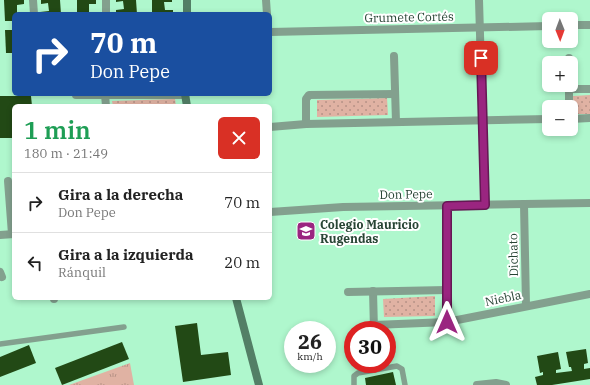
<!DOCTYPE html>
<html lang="es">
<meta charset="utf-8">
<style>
body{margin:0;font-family:"IBM Plex Serif",serif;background:#f6f6f6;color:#222;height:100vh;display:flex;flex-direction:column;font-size:15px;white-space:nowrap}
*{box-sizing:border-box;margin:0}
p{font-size:13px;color:#767676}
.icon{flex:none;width:22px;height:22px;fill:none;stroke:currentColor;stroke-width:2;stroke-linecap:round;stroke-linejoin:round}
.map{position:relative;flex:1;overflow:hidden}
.panel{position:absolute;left:12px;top:104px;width:260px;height:196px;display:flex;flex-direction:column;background:#fff;border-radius:6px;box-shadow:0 2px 6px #0003}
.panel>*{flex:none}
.banner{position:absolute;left:12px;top:12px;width:260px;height:84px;border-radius:6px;box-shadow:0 2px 6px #0003;background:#1a4fa0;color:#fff;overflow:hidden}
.needle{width:26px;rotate:179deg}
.controls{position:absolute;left:542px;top:12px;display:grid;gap:8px}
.controls a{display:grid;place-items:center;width:36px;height:36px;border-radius:6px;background:#fff;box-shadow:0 2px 6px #0003;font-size:20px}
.speed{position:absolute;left:284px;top:321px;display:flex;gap:8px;font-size:20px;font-weight:700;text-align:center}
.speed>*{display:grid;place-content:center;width:52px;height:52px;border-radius:50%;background:#fff;box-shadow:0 2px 6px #0003;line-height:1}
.speed small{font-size:10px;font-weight:400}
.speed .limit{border:6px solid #d22;background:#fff;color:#111}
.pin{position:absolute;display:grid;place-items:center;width:34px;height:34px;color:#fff;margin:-17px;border-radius:8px;box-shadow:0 2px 6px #0006}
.me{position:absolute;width:44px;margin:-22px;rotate:0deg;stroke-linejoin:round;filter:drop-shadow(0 0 3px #0008)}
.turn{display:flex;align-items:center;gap:14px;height:84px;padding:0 12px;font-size:18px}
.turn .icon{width:52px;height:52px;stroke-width:2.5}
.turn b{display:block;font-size:28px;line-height:34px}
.round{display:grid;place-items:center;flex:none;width:42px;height:42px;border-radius:6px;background:#f6f6f6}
.overview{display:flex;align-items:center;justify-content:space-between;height:68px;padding:0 12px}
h1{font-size:24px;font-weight:600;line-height:30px;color:#1e9e55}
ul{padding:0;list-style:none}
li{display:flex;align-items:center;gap:12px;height:60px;padding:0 12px;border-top:1px solid #e0e0e0}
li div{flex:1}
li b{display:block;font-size:15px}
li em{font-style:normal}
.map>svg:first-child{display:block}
.grass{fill:url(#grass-dots)}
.park{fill:url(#park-tufts)}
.building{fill:#224915}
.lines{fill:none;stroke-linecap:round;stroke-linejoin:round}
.lane{stroke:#83a08e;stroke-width:5.5}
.street{stroke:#83a08e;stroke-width:8}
.secondary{stroke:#537f66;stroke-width:8}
.route-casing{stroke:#641853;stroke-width:10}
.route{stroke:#9a2580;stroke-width:7}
.labels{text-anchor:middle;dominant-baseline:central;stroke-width:4;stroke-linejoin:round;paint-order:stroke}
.street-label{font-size:12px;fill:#274434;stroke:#fff}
.poi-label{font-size:12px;font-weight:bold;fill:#274434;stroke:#fff;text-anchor:start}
</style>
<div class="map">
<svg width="590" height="385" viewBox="0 0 590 385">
<defs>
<pattern id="grass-dots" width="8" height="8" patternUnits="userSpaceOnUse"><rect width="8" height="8" fill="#e0b2a3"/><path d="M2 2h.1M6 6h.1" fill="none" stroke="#b69286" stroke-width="1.8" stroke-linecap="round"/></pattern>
<pattern id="park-tufts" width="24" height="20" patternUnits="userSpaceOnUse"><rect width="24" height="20" fill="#e0b2a3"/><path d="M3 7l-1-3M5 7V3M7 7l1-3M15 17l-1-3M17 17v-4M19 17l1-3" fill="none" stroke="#b69286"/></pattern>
</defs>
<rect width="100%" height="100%" fill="#aff7cd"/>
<g class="grass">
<polygon points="590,95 590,114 574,114 573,96"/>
<polygon points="387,98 388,115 317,117 317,100"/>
<polygon points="175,99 176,106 113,106 112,101"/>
<polygon points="435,296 435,316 384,317 383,299"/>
</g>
<polygon class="park" points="130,363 134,385 69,385"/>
<g class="building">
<polygon points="4,0 24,0 24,4 17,5 17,13 25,12 25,14 14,14 14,21 5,21"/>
<polygon points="41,0 60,0 61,14 40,14 40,12 49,11 48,3 41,4"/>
<polygon points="77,0 96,0 96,4 89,4 89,12 98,12 98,14 77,14"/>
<polygon points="116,0 136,0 137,14 116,14 116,10 124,9 123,1 116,2"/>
<polygon points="152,0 172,0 172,2 164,2 165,10 173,10 173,14 152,14"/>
<polygon points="5,30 14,30 14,53 6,53"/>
<polygon points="0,96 31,96 32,106 14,106 14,138 0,138"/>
<polygon points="197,323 201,355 228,352 231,375 183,382 175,326"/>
<polygon points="122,342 129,359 62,385 55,368"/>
<polygon points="29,345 36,363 0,377 0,357"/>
<polygon points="586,349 588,363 584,364 584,369 590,368 590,379 552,385 537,385 535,377 543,375 543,372 540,373 537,356 558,352 561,369 556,370 556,373 572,371 571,367 569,367 566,352"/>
<polygon points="393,372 396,385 366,385 365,378"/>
</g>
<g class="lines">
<g class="lane">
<polyline points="0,344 124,327"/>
<polyline points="354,385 354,376 358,373 397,366 402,369 405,385"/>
</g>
<g class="street">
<polyline points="33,0 34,14"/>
<polyline points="106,0 106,14"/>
<polyline points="266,0 267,14"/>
<polyline points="479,0 485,205"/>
<polyline points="571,25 590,25"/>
<polyline points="270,32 549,26"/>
<polyline points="394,56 396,122"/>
<polyline points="569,58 569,63"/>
<polyline points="569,85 569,107"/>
<polyline points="569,89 590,89"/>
<polyline points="76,95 185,95"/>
<polyline points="105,95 106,106"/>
<polyline points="571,119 590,118"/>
<polyline points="306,124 306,99 309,95 395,94"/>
<polyline points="270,127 306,124 549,119"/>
<polyline points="8,181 12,234"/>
<polyline points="524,204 526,305"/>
<polyline points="447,205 447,322"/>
<polyline points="270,212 343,207 590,203"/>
<polyline points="0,235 14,234"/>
<polyline points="0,272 2,277"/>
<polyline points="373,291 374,330"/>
<polyline points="348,292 447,290"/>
<polyline points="54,298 54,299"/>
<polyline points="374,325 447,322 590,294"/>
<polyline points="477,385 496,383 506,385"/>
</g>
<g class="secondary">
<polyline points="187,14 187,0"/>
<polyline points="185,94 187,106"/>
<polyline points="236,298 259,385"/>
</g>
</g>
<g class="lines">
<g class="route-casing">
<polyline id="route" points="447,322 447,206 485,205 481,58"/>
</g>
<use href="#route" class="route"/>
</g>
<defs>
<g id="school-square" transform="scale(1)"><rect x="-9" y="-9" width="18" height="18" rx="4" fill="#9a2580" stroke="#fff"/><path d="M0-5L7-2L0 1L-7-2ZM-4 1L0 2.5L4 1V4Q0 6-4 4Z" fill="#fff"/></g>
</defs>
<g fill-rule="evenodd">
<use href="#school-square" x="306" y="231"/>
</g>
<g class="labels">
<g class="street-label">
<text transform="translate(409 17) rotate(-1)">Grumete Cortés</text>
<text transform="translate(406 194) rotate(-1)">Don Pepe</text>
<text transform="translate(513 255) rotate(-91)">Dichato</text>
<text transform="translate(503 298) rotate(-12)">Niebla</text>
</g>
<g class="poi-label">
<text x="320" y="224">Colegio Mauricio<tspan x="320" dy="14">Rugendas</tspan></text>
</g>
</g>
</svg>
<div class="controls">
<a><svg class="needle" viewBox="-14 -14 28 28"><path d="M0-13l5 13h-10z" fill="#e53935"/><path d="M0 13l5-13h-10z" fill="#767676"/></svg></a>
<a>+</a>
<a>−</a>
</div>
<div class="speed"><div>26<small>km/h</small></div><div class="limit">30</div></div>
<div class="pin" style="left:481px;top:58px;background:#d93025"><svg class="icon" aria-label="arrive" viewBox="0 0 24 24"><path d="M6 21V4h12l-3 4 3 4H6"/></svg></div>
<svg class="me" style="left:447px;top:322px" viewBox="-20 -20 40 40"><path d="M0-17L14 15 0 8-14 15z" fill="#9a2580" stroke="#fff" stroke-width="4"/></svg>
<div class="banner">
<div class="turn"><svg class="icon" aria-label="right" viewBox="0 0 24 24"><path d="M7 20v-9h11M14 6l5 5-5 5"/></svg><div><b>70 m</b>Don Pepe</div></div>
</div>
<section class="panel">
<div class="overview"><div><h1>1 min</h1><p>180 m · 21:49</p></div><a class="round" style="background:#d93025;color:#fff"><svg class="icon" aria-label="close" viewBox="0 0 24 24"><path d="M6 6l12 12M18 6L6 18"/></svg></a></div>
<ul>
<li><svg class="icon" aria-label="right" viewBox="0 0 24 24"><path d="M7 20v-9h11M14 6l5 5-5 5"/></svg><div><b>Gira a la derecha</b><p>Don Pepe</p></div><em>70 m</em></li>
<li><svg class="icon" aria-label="left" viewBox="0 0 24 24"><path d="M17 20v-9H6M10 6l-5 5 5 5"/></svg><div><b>Gira a la izquierda</b><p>Ránquil</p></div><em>20 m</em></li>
</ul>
</section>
</div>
